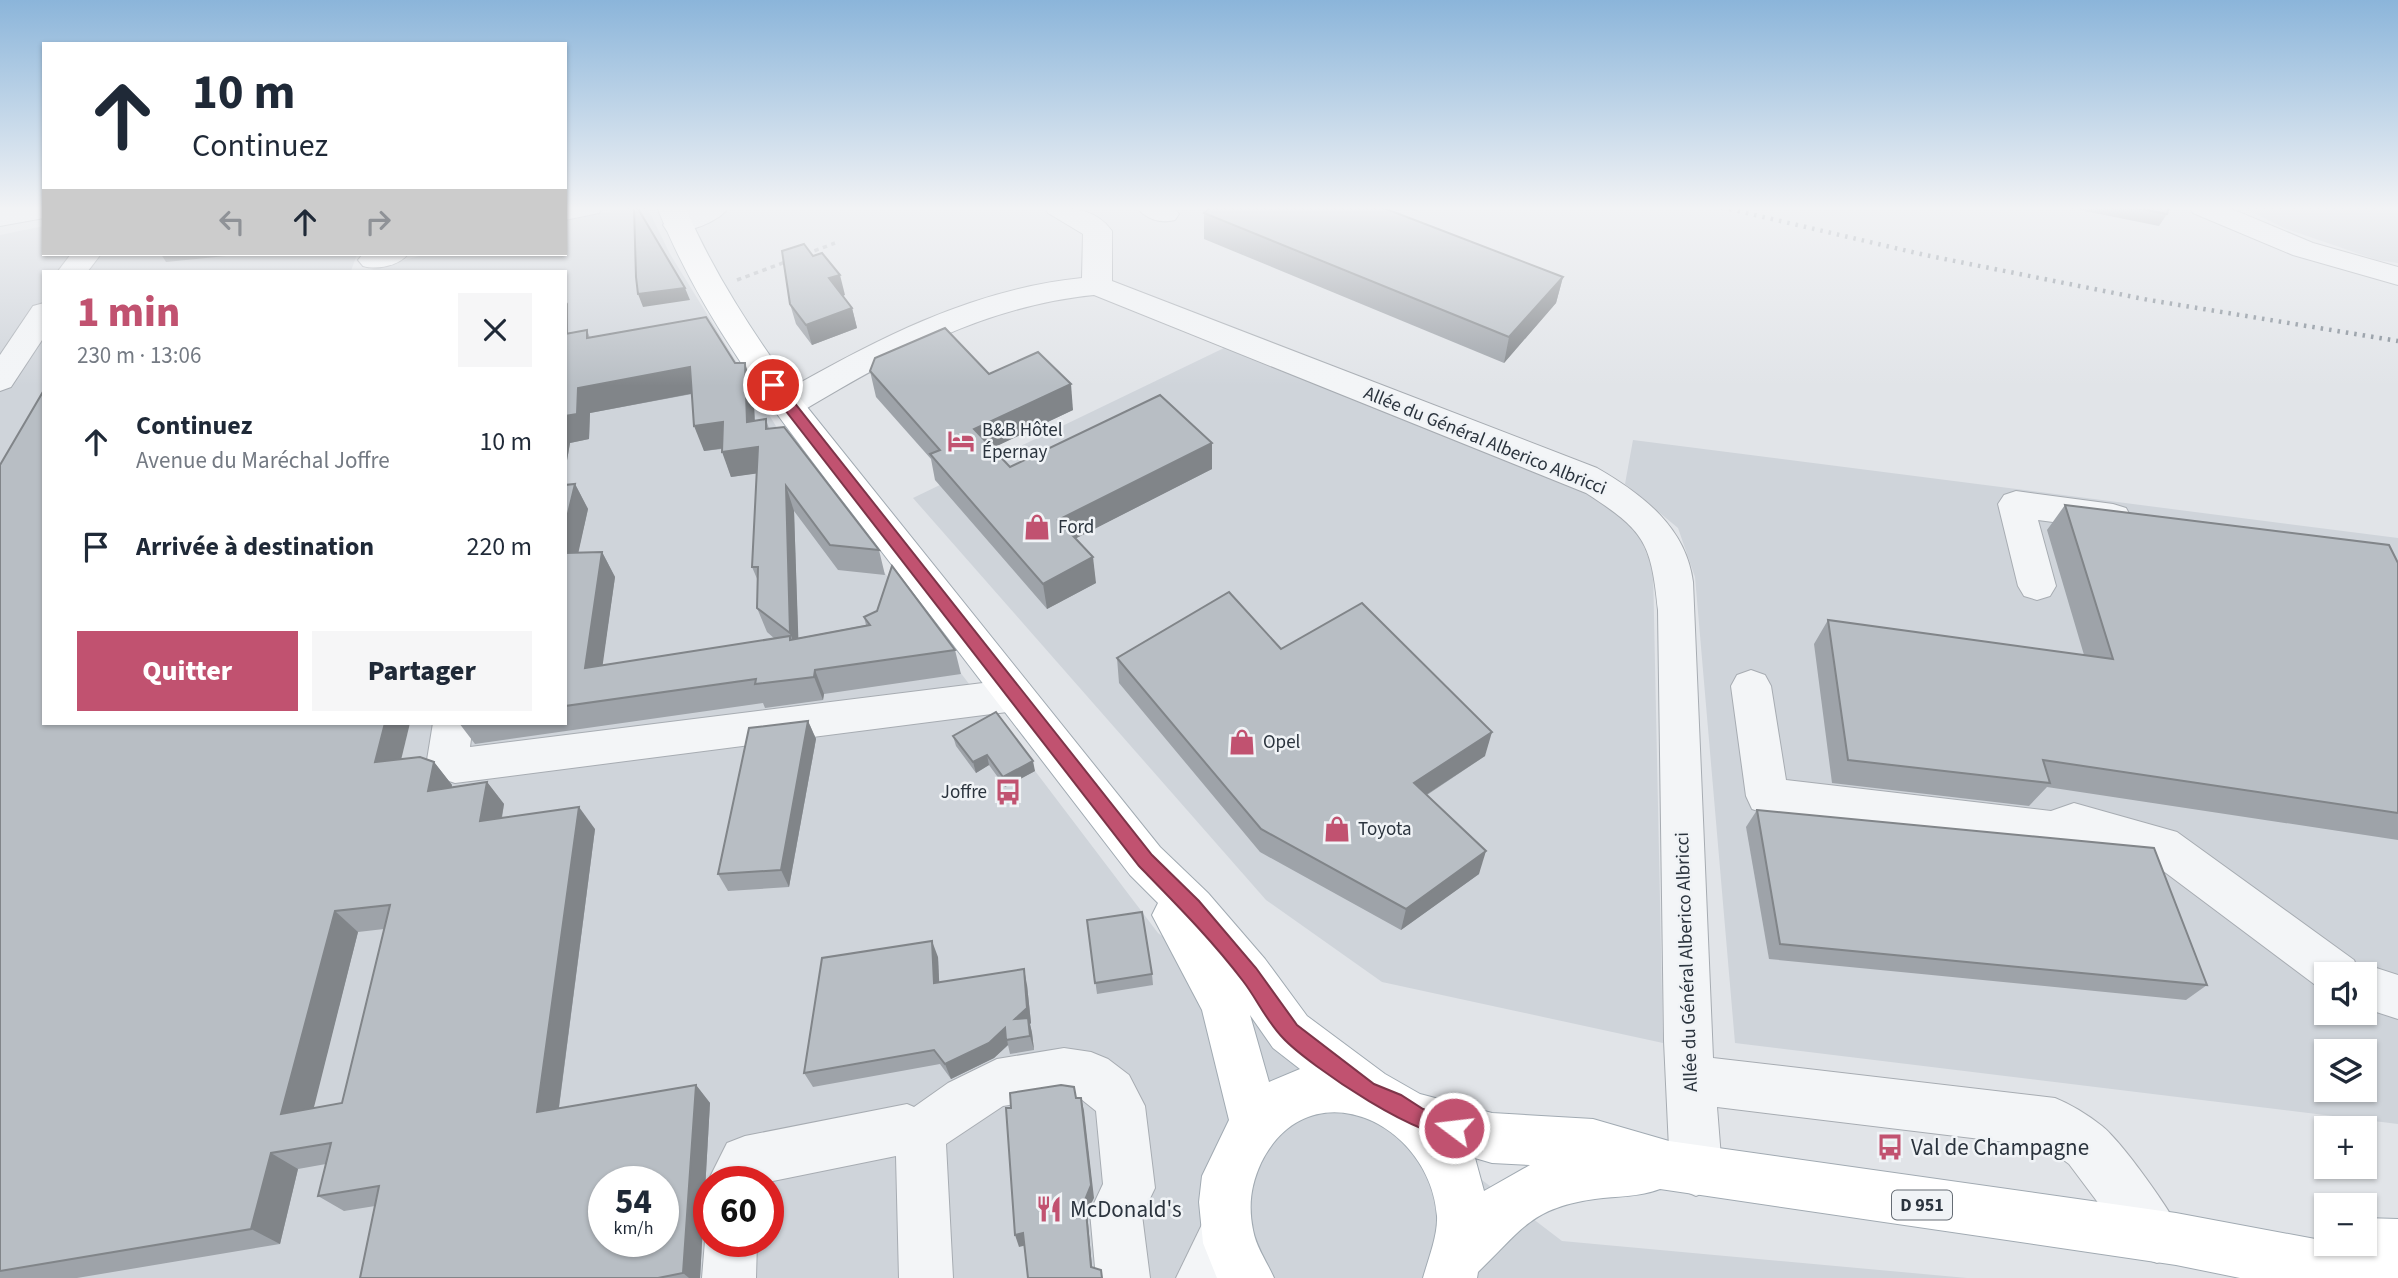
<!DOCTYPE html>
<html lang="fr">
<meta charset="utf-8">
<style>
body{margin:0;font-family:"Source Sans 3",sans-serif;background:#f6f6f7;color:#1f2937;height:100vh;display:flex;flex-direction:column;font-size:26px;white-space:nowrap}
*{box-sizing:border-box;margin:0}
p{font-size:23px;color:#747a83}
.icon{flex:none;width:38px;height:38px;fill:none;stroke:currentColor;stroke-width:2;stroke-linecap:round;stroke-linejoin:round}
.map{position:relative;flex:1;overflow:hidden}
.sheet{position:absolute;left:42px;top:270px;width:525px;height:455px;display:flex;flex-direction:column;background:#fff;border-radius:0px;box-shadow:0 2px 5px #0004}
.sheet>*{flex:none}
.hud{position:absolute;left:42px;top:42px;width:525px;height:214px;border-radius:0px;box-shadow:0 2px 5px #0004;background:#fff;color:#1f2937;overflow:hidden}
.buttons{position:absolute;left:2314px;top:962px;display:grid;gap:14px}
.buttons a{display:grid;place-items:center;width:63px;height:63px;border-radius:0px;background:#fff;box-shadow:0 2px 5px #0004;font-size:35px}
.speed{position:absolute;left:588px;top:1166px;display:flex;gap:14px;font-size:35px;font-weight:700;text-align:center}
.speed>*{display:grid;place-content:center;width:91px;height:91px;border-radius:50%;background:#fff;box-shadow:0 2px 5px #0004;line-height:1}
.speed small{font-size:18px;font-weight:400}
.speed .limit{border:10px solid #d22;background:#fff;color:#111}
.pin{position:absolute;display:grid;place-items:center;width:60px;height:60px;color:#fff;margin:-30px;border:4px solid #fff;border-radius:50%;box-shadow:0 2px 7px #0007}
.me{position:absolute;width:77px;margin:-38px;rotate:285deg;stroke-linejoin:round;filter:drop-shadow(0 0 5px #0008)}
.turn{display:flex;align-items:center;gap:24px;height:147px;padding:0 35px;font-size:32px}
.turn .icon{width:91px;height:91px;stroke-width:2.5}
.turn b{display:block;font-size:49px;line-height:60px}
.lanes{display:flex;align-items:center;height:66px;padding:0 35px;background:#0003;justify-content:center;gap:35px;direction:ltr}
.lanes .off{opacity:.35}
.round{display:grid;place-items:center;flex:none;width:74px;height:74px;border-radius:0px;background:#f6f6f7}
.summary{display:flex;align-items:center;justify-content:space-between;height:119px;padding:0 35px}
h1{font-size:42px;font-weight:800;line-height:52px;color:#c15270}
.cta{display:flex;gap:14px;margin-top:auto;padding:14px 35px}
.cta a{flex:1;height:80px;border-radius:0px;background:#c15270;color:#fff;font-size:28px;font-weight:800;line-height:80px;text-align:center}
.cta a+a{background:#f6f6f7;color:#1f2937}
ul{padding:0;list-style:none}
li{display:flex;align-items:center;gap:21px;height:105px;padding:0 35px}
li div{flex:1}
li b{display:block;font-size:26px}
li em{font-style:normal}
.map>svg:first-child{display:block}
.built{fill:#cfd4da;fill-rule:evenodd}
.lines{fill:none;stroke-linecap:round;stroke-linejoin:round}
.minor-casing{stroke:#a7acb2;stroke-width:2}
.major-casing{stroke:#a1aab2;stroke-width:2}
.path{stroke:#b7bbc0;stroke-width:3.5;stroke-dasharray:4.5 4.5;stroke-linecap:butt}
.minor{fill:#f3f5f7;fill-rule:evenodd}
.major{fill:#fff;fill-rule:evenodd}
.rail{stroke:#7c8690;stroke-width:4.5;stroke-dasharray:2.5 6;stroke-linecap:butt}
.wall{fill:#9ea3a9;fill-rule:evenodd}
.shaded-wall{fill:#818589}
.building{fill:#b8bec4;stroke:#818589;stroke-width:2;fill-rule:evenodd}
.route{fill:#c15270;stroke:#7d3549;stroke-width:2}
.labels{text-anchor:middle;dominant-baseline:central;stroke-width:5;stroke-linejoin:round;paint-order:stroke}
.shield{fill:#f0f3f6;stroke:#666d75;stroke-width:2}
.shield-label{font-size:18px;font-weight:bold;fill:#2b343e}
.poi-label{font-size:19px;fill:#2b343e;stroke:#f0f3f6;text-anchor:start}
.street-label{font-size:19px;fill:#2b343e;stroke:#f0f3f6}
.near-poi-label{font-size:23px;fill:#2b343e;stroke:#f0f3f6;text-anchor:start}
</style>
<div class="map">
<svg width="2398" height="1278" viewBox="0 0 2398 1278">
<rect width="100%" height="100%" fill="#e1e4e8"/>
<g class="built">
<path d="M 632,207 L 647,207 L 670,254 L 787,444 L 1158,933 L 1562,1241 L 1967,1278 L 0,1278 L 0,235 L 44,226 L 44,254 L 357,254 L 351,271 L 44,271 L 44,723 L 565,723 L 565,271 L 367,271 L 426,254 L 565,254 L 565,221 ZM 604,1181 L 663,1181 L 663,1241 L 604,1241 ZM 709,1181 L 768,1181 L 768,1241 L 709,1241 Z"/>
<polygon points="2242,207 2398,207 2398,263 2377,260 2284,228"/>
<polygon points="1224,348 1591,490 1635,526 1653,569 1663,1043 1382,982 1266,900 913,498"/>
<path d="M 1633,440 L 2398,538 L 2398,1124 L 1735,1043 L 1695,577 L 1678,528 L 1625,484 ZM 2326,975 L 2364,975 L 2364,1013 L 2326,1013 ZM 2326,1052 L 2364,1052 L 2364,1090 L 2326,1090 Z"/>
</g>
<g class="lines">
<g class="minor-casing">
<g id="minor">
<polygon points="44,207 44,218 0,226 0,208"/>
<polygon points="565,207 603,207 599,213 565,220"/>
<path d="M 692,207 L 729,207 C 719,222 685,235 667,231 L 663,225 L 667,219 Z"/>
<path d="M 1044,207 C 1069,207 1096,208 1112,231 L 1112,281 L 1597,468 C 1642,494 1686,527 1693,582 L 1713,1058 L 2055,1098 C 2072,1105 2088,1115 2102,1126 C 2122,1142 2173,1213 2183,1237 L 2176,1256 L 2157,1263 L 2138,1256 L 2069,1164 L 2046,1147 L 1717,1107 L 1722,1170 L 1714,1188 L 1696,1196 L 1678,1188 L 1670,1170 L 1664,1041 L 1658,610 C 1651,542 1645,531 1586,493 L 1094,295 C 984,306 892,357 799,413 L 787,416 L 775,413 L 771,405 L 775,397 C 871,342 970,289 1082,278 L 1083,234 L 1048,213 Z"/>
<path d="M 1137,207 L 1173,207 L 1179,214 L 1175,220 C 1161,224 1145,219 1137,207 Z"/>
<polygon points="2189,207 2227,207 2313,243 2398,267 2398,285 2293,255 2193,213"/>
<polygon points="71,254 101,254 88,271 58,271"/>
<path d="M 363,254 L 408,254 C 399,266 376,270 363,266 L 358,260 Z"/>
<polygon points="44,303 44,337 11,387 0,391 0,355 33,306"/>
<polygon points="2016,491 2113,504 2126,508 2131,517 2126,526 2113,530 2038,520 2056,586 2050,596 2037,600 2024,596 2018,586 1998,504 2004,495"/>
<polygon points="1751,670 1765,675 1771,686 1786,780 2051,811 2074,803 2177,832 2354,960 2357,967 2364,964 2398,975 2398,1019 2364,1008 2364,975 2326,975 2326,992 2322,990 2150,861 2074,841 2051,849 1767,814 1752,809 1746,796 1731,686 1737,675"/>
<polygon points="1015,679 1029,684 1035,695 1029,706 1015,711 455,783 440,778 427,760 433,723 473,723 470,747"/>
<polygon points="1064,1048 1091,1052 1108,1059 1129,1075 1145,1106 1155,1188 1142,1215 1150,1278 1096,1278 1090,1212 1103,1184 1096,1111 1081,1099 1064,1096 1003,1106 946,1144 953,1278 899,1278 896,1156 768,1182 708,1181 727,1143 745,1136 907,1104 914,1107 948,1083 997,1059"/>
<polygon points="1227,1205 1246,1212 1253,1231 1231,1278 1176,1278 1208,1212"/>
<polygon points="709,1231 709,1241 757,1241 756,1278 702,1278 705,1241"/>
</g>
</g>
<g class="major-casing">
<path id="major" d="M 657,207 L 685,207 C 715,276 755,336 799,397 L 1160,847 L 1208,893 L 1265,959 L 1307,1016 L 1385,1074 L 1420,1094 L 1492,1113 L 1593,1119 L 1669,1141 L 2176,1213 L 2326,1241 L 2326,1244 L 2364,1244 L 2364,1218 L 2398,1219 L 2398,1278 L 2240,1278 L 2176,1265 L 1660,1189 C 1640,1197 1616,1196 1595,1199 C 1530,1208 1521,1231 1478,1272 L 1477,1278 L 1423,1278 C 1428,1260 1438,1235 1437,1216 C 1430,1122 1309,1066 1261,1163 C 1251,1185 1248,1205 1253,1230 C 1256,1247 1267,1262 1274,1278 L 1217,1278 L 1203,1243 L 1199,1202 L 1202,1176 L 1229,1120 L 1202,1010 L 1152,915 L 1158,903 L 1130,875 C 1044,763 958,651 872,539 C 792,434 706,331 657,207 ZM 1250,1015 L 1273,1048 L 1300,1069 L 1269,1082 ZM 1475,1158 L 1492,1163 L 1530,1165 L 1484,1191 Z"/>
</g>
<g class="path">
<polyline points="806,254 835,243"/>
<polyline points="737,280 788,261"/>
</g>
<use href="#minor" class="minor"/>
<use href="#major" class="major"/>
<polyline class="rail" points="1721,207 1925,255 2149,300 2398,341"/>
</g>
<g class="wall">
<polygon points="2065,207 2169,207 2167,214 2159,226"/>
<polygon points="1204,213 1563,277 1556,303 1504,363 1204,239"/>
<polygon points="161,254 246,254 166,262"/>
<polygon points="842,295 852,308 857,328 812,345 796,324 790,304 845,295"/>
<polygon points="565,299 568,304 568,333 587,330 590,338 735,363 753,388 755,421 766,419 769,429 879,550 885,575 838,570 794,511 798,638 866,625 864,617 955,650 961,674 824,694 823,700 765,708 763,703 475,744 459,723 565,723 565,485 575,484 588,509 578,552 602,552 615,577 602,665 775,639 767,632 757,608 758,581 752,567 757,473 731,477 722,449 704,451 692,394 590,413 589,439 570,443 565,472"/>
<polygon points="870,371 989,374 1073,410 992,448 1010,467 1212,469 1076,538 1096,583 1047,609 935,480 931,459 876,397"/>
<path d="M 0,465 L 44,723 L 434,762 L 452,785 L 452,787 L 487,782 L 504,804 L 502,818 L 595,829 L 559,1108 L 696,1085 L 710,1103 L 700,1278 L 360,1278 L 375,1206 L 344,1211 L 318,1196 L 326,1164 L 298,1169 L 280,1244 L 77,1278 L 0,1278 ZM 384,929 L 342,1103 L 313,1108 L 358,932 Z"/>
<polygon points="2065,505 2398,563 2398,840 2047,787 2029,806 1832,783 1814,644 1828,620 2084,655 2047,530"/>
<polygon points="1281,649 1485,756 1427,795 1479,874 1401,930 1260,852 1119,683 1117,658"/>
<polygon points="808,721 816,739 789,887 728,891 718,874"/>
<polygon points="953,736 1035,771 1005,787 989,765 976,773 956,746"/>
<polygon points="1757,810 2207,985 2186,1000 1769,959 1746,827"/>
<polygon points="1087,920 1152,974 1153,985 1097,994"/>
<polygon points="938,957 939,983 1027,985 1031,1023 1030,1024 1032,1033 1034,1050 1010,1054 1008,1045 994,1058 951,1079 940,1064 813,1087 804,1073"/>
</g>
<g class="shaded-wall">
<polygon points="840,275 845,295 834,299 829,278"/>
<polygon points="1563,277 1556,303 1504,363 1509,337"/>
<polygon points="685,288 690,300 643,307 638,294"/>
<polygon points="565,299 568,304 568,360 565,353"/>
<polygon points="852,308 857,328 812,345 806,325"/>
<polygon points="745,363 753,388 756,447 747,422"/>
<polygon points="690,367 700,392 590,413 589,439 570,443 565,472 565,416 578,388"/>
<polygon points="1071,384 1073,410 978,455 974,429"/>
<polygon points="723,422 732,447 704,451 694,426"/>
<polygon points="1212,443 1212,469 1061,546 1058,520"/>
<polygon points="758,447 767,472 731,477 722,452"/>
<polygon points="575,484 588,509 573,577 565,564 565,526"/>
<polygon points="786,486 794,511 799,657 790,633"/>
<polygon points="602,552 615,577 599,691 585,668"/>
<polygon points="1093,557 1096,583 1047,609 1043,584"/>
<polygon points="815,670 824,694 823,700 814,677"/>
<polygon points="808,721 816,739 789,887 781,870"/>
<polygon points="385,723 410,723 395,785 375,762"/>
<polygon points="1492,732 1485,756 1409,806 1414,783"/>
<polygon points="987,755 989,765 976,773 973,762"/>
<polygon points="1033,761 1035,771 1005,787 1003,777"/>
<polygon points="434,762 452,785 447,813 428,791"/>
<polygon points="487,782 504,804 497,843 480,821"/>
<polygon points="579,807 595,829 556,1129 537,1112"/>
<polygon points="1486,851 1479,874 1401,930 1406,909"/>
<polygon points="335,911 358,932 308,1131 281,1114"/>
<polygon points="932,941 938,957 940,999 934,983"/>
<polygon points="1024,969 1027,985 1031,1023 1030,1024 1032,1033 1034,1050 1030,1036 1015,1019"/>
<polygon points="1005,1028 1008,1045 994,1058 951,1079 945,1064"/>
<polygon points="696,1085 710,1103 700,1278 689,1278 683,1273"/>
<polygon points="1081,1098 1084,1111 1094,1198 1087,1212 1093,1278 1091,1267 1085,1200"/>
<polygon points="271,1153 298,1169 280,1244 251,1229"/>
<polygon points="1023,1233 1027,1245 1019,1247 1015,1235"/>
</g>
<g class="building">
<polygon points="634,207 637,207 685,288 638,294 636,277"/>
<polygon points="1211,207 1381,207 1563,277 1509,337 1204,213"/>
<polygon points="2132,207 2169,207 2167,214"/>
<polygon points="804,244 813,256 822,253 840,275 829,278 852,308 806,325 790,304 782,251"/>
<polygon points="706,317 735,363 745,363 747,422 766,419 766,429 784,427 879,550 830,545 786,486 790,633 757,608 758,567 752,567 758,447 722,452 723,422 694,426 690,367 578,388 577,414 565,416 565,334 587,330 587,338"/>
<polygon points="945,328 989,374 1038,352 1071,384 974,429 1010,467 1160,395 1212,443 1058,520 1093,557 1043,584 930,454 940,450 870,371 875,358"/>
<path d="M 44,390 L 44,723 L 385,723 L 375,762 L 420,757 L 434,762 L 428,791 L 487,782 L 480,821 L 579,807 L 537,1112 L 696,1085 L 683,1273 L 658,1278 L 360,1278 L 379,1186 L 318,1196 L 331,1143 L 271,1153 L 251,1229 L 0,1271 L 0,465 ZM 390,905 L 342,1103 L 281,1114 L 335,911 ZM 604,1181 L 663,1181 L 663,1241 L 604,1241 Z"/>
<polygon points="575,484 565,526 565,485"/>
<polygon points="2065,505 2389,545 2398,563 2398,813 2043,760 2050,783 1848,760 1828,620 2113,659"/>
<polygon points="602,552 585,668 790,636 790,640 870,625 864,617 877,611 892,566 955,650 815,670 814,677 755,684 756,679 565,706 565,553"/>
<polygon points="1229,592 1281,649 1362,603 1492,732 1414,783 1486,851 1406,909 1261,829 1117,658"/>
<polygon points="996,712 1033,761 1003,777 987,755 973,762 953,736"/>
<polygon points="808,721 781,870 718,874 749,728"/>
<polygon points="1757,810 2154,848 2207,985 1780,944"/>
<polygon points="1142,912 1152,974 1095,983 1087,920"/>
<polygon points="932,941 934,983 1024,969 1027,1008 1015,1019 1028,1018 1030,1036 1006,1040 1005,1028 989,1043 945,1064 934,1050 804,1073 822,958"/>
<polygon points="1061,1085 1074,1087 1076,1098 1081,1098 1091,1185 1085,1200 1091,1267 1101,1270 1102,1278 1028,1278 1023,1233 1015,1235 1006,1108 1011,1108 1010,1093"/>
</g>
<linearGradient id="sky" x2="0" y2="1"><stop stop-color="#8bb5da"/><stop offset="0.54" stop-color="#f2f3f5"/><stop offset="1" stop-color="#f2f3f5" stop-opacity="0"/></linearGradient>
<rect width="2398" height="386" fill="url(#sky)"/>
<path class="route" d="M 773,381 L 778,382 L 1152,855 L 1199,901 L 1256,968 L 1297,1025 L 1374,1084 L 1401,1095 L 1423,1109 L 1461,1121 L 1464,1128 L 1461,1135 C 1429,1148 1307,1064 1283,1038 C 1267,1022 1257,999 1243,981 C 1212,940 1175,903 1139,866 L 768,388 L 768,382 Z"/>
<defs>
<g id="hotel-bare" transform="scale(2.1)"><path d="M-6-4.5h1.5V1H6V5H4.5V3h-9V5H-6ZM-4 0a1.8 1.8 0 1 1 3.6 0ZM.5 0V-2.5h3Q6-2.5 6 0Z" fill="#c15270" stroke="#f0f3f6" stroke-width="2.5" paint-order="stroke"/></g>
<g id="shop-bare" transform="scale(2.1)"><path d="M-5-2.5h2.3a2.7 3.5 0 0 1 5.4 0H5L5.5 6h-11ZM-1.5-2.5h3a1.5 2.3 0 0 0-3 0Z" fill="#c15270" stroke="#f0f3f6" stroke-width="2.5" paint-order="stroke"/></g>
<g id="bus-bare" transform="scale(2.1)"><path d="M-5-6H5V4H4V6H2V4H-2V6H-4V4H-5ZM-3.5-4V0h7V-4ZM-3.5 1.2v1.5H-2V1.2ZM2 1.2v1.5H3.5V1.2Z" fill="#c15270" stroke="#f0f3f6" stroke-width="2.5" paint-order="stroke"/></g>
<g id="restaurant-bare" transform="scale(2.1)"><path d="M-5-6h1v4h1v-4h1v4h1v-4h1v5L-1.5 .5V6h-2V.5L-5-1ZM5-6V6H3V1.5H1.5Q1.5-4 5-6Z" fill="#c15270" stroke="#f0f3f6" stroke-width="2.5" paint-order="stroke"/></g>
</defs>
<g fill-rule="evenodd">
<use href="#hotel-bare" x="961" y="441"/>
<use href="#shop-bare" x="1037" y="527"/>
<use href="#shop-bare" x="1242" y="742"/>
<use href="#bus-bare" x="1008" y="792"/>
<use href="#shop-bare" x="1337" y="829"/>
<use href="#bus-bare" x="1890" y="1147"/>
<use href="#restaurant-bare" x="1049" y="1209"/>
</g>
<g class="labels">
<rect class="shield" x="1892" y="1190.5" width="60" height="29" rx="5"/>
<g class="shield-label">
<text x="1922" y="1205">D 951</text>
</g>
<g class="poi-label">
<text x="982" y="430">B&amp;B Hôtel<tspan x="982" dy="22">Épernay</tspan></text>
<text x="1058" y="527">Ford</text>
<text x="1263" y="742">Opel</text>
<text x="987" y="792" text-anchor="end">Joffre</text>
<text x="1358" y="829">Toyota</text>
</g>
<g class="street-label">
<text transform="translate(1485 441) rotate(22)">Allée du Général Alberico Albricci</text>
<text transform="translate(1687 962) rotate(-92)">Allée du Général Alberico Albricci</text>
</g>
<g class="near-poi-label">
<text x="1911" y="1147">Val de Champagne</text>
<text x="1070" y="1209">McDonald's</text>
</g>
</g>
</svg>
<div class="buttons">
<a><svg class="icon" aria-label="sound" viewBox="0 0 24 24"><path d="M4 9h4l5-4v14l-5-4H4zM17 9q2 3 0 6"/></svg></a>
<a><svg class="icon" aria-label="layers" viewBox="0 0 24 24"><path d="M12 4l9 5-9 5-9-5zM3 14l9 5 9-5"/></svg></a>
<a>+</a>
<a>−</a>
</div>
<div class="speed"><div>54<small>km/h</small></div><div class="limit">60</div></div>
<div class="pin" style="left:773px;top:385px;background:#d93025"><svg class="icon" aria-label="arrive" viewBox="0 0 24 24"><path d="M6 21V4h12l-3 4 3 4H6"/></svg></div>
<svg class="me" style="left:1454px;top:1128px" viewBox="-20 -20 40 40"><circle r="17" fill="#c15270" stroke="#fff" stroke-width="3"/><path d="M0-11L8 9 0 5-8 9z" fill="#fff"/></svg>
<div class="hud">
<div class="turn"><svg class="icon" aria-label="ahead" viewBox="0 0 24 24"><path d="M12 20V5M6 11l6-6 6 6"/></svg><div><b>10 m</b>Continuez</div></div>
<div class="lanes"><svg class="icon off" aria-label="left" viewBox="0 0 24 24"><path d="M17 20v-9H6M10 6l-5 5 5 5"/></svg><svg class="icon" aria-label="ahead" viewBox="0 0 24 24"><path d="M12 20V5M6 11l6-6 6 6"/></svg><svg class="icon off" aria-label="right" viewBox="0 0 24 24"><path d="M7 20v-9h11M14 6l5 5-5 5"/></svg></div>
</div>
<section class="sheet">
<div class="summary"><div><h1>1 min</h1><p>230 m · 13:06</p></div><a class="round"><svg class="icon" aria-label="close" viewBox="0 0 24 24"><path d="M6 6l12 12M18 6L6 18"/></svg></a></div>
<ul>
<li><svg class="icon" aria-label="ahead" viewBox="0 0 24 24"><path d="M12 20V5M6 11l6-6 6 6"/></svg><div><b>Continuez</b><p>Avenue du Maréchal Joffre</p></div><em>10 m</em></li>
<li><svg class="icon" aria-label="arrive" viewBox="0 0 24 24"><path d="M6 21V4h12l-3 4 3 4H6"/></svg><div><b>Arrivée à destination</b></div><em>220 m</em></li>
</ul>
<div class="cta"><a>Quitter</a><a>Partager</a></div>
</section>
</div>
